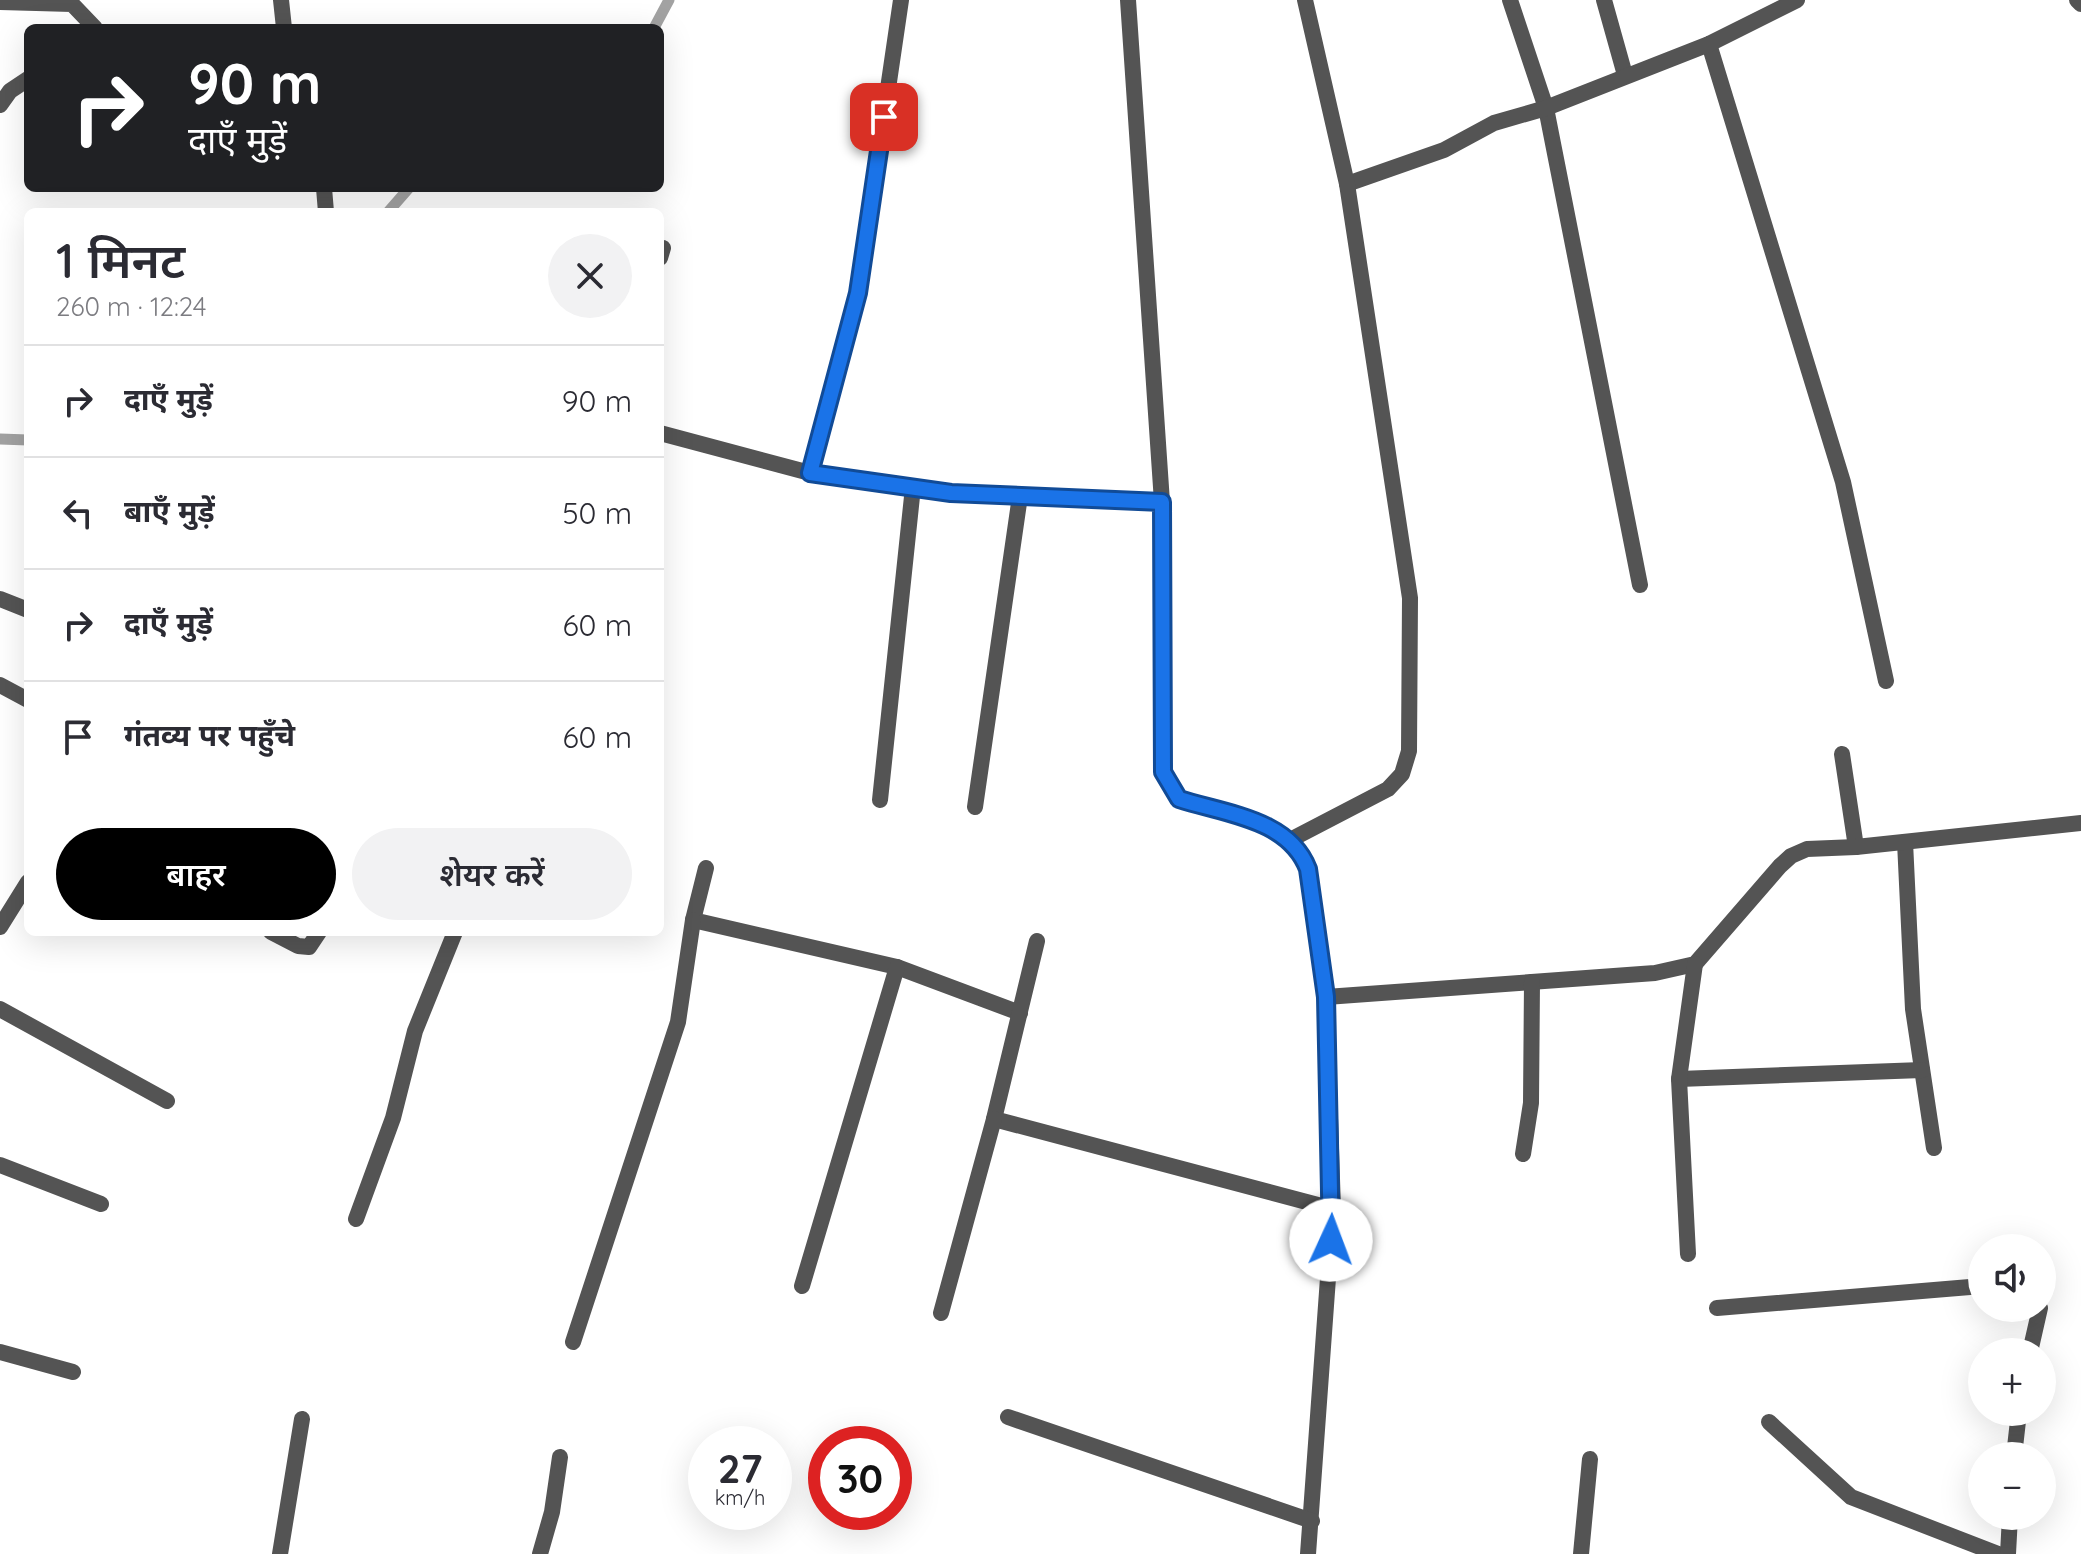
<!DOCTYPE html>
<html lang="hi">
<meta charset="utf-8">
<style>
body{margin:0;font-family:Quicksand,"Noto Sans Devanagari",sans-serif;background:#f2f2f3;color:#2b2b33;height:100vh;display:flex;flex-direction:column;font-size:30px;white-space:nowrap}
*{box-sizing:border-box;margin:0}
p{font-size:26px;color:#7c7c81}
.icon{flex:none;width:44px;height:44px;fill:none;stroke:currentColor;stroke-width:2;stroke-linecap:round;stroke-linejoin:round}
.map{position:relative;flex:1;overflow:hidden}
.details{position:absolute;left:24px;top:208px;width:640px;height:728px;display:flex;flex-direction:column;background:#fff;border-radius:12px;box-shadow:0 8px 32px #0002}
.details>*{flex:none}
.top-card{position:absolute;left:24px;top:24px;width:640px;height:168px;border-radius:12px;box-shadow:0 8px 32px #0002;background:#202124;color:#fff;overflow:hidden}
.tools{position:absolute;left:1968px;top:1234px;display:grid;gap:16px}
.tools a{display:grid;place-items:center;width:88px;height:88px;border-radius:50%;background:#fff;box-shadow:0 8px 32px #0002;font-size:40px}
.speed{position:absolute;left:688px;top:1426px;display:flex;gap:16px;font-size:40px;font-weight:700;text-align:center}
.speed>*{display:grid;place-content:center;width:104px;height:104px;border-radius:50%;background:#fff;box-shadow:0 8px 32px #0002;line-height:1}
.speed small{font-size:20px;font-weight:400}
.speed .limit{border:12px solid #d22;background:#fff;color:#111}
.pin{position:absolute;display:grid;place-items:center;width:68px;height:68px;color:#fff;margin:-34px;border-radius:16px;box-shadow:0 4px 12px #0006}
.me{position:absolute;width:88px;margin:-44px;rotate:2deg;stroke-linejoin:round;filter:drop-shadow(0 0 6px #0008)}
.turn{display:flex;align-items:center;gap:28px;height:168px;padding:0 32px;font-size:36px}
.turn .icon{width:104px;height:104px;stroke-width:2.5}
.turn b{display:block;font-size:56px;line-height:68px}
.round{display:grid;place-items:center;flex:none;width:84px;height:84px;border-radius:42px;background:#f2f2f3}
.summary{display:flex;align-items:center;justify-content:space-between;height:136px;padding:0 32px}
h1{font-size:48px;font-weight:600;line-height:60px}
.primary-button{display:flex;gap:16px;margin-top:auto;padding:16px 32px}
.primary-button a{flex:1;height:92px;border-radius:48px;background:#000;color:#fff;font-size:32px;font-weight:600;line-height:92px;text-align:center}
.primary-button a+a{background:#f2f2f3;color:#2b2b33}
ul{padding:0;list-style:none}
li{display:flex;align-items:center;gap:24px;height:112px;padding:0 32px;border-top:2px solid #e1e1e2}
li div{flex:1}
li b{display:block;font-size:30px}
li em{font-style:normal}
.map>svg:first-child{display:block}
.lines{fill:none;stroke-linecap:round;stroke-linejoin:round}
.stream{stroke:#a2a2a2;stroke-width:11}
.service{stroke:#545454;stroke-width:16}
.minor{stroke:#545454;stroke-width:16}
.route-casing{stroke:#114b97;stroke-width:20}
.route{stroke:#1a73e8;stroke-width:14}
</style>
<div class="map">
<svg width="2081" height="1554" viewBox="0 0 2081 1554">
<rect width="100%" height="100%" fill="#fff"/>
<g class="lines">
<g class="stream">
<polyline points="654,28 669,0"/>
<polyline points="388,212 409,188"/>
<polyline points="0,439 28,440"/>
</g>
<g class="service">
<polyline points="1604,0 1625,75"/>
<polyline points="0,1352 73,1372"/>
</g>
<g class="minor">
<polyline points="281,0 284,28"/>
<polyline points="1128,0 1162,502"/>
<polyline points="1510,0 1546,108 1640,585"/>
<polyline points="2077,0 2081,4"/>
<polyline points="0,2 72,4 95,28"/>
<polyline points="1709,44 1843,482 1886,681"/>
<polyline points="0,105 10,91 28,79"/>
<polyline points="1347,184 1444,150 1494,123 1546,108 1709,44 1797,0"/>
<polyline points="324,188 326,212"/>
<polyline points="660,258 663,248"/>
<path d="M 660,433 L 810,473 L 951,493 L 1162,502 L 1163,772 L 1179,799 C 1226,813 1289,819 1308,869 L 1326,997 L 1333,1209 L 1308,1554"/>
<polyline points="810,473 858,293 901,0"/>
<polyline points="0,599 28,610"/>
<polyline points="0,685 28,700"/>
<polyline points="1842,754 1856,847"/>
<polyline points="880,800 913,487"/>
<polyline points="975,807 1020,496"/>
<polyline points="1290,840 1388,789 1402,774 1409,751 1410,598 1347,184 1305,0"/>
<polyline points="1905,842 1913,1009 1934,1148"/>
<polyline points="706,868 693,920 897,967 1020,1013"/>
<polyline points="0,927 28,882"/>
<polyline points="271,932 298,946 309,947 319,932"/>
<polyline points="1037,941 994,1119 1333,1209"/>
<polyline points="1326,997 1655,973 1695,964 1780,866 1791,856 1807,849 1856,847 2081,823"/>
<polyline points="0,1009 167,1101"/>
<polyline points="1679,1079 1922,1070"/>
<polyline points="1523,1154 1531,1103 1532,982"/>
<polyline points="0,1165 101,1204"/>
<polyline points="356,1219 393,1118 415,1031 455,932"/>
<polyline points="1688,1254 1679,1079 1695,964"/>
<polyline points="802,1286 897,967"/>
<polyline points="1717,1308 1982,1286"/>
<polyline points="941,1313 994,1119"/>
<polyline points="573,1342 678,1022 693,920"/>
<polyline points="2030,1352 2040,1308"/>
<polyline points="1008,1417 1312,1521"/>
<polyline points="1769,1422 1851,1497 1998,1554"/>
<polyline points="2014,1456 2019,1412"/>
<polyline points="280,1554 302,1419"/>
<polyline points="540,1554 552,1512 560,1457"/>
<polyline points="1581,1554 1590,1459"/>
<polyline points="2008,1554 2010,1516"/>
</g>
</g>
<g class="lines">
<g class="route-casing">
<path id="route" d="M 884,117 L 858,293 L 810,473 L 951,493 L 1162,502 L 1163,772 L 1179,799 C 1226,814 1289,819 1308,869 L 1326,997 L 1331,1240"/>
</g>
<use href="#route" class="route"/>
</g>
</svg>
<div class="tools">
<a><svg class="icon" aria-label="sound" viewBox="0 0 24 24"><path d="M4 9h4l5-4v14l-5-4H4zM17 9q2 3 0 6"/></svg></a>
<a>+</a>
<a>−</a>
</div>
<div class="speed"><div>27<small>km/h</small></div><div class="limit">30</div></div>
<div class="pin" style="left:884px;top:117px;background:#d93025"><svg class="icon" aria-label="arrive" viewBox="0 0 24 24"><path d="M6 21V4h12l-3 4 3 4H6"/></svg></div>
<svg class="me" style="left:1331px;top:1240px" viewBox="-20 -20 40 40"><circle r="19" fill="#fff"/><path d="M0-13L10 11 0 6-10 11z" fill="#1a73e8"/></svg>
<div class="top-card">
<div class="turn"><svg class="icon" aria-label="right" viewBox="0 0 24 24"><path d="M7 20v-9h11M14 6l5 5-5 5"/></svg><div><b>90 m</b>दाएँ मुड़ें</div></div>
</div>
<section class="details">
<div class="summary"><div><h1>1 मिनट</h1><p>260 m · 12:24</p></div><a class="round"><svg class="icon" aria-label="close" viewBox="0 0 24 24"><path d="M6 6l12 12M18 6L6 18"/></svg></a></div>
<ul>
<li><svg class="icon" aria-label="right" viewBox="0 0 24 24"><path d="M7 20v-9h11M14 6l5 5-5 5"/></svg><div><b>दाएँ मुड़ें</b></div><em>90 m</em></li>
<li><svg class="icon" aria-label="left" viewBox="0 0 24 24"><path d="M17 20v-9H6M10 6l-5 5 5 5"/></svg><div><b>बाएँ मुड़ें</b></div><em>50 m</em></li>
<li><svg class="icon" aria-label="right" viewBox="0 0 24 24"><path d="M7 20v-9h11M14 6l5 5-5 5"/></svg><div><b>दाएँ मुड़ें</b></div><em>60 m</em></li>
<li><svg class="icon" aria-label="arrive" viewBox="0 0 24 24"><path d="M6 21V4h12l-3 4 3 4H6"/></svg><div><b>गंतव्य पर पहुँचे</b></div><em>60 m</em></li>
</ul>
<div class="primary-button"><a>बाहर</a><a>शेयर करें</a></div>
</section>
</div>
